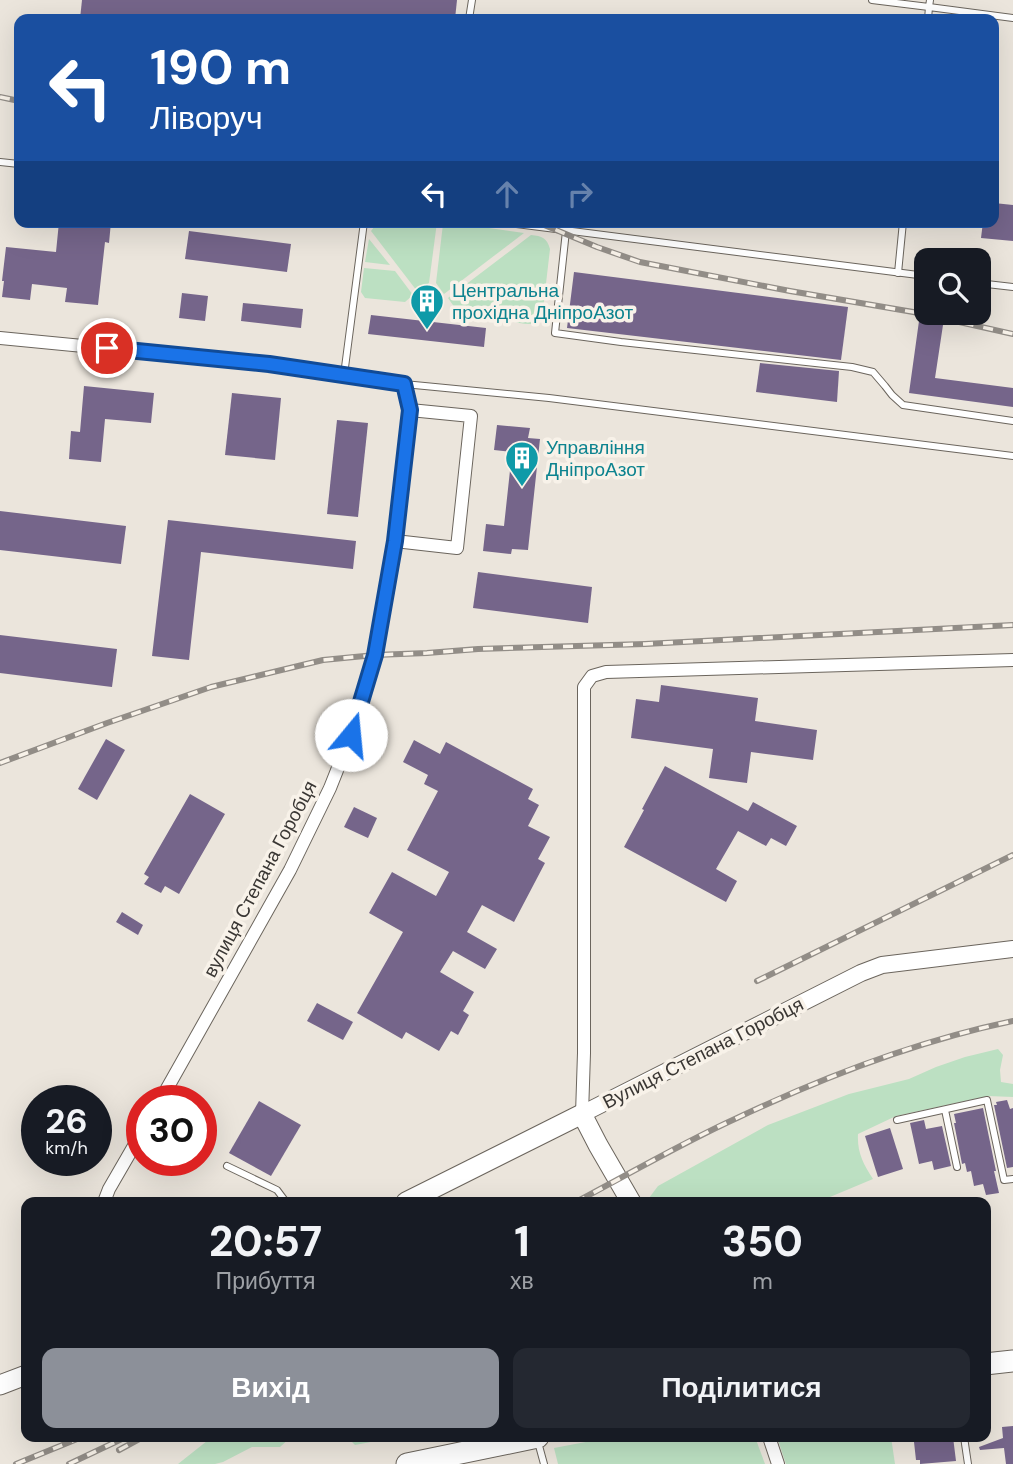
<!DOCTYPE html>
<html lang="uk">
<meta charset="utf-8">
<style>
body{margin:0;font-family:"DM Sans",sans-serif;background:#242831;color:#f1f3f6;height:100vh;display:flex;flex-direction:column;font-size:26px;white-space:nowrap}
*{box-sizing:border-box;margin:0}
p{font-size:23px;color:#9ea1a6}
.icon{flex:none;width:38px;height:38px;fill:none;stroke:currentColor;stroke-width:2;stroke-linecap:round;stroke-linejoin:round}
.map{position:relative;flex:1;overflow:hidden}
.sheet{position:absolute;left:21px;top:1197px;width:970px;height:245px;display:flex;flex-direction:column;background:#171b24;border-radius:14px;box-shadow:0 7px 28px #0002}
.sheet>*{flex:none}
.banner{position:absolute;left:14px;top:14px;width:985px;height:214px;border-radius:14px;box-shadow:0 7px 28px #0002;background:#1a4fa0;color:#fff;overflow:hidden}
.fabs{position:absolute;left:914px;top:248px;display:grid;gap:14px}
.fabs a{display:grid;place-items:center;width:77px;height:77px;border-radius:14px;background:#171b24;box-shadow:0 7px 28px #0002;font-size:35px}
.speed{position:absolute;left:21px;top:1085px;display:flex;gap:14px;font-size:35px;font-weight:700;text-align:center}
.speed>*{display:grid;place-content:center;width:91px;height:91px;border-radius:50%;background:#171b24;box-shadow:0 7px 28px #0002;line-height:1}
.speed small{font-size:18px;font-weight:400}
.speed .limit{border:10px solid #d22;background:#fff;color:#111}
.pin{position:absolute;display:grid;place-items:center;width:60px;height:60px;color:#fff;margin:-30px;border:4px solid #fff;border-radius:50%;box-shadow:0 2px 7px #0007}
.me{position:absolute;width:77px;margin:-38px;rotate:17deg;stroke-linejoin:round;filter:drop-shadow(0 0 5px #0008)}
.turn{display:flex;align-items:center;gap:24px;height:147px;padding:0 21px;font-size:32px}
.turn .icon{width:91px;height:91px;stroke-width:2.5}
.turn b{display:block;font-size:49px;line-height:60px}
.lanes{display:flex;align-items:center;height:66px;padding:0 21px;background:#0003;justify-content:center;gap:35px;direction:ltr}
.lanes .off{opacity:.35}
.eta{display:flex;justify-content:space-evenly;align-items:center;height:119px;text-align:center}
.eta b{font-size:42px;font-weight:800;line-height:49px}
.button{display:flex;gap:14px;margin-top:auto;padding:14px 21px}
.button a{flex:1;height:80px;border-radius:14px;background:#8c9099;color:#fff;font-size:28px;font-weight:800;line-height:80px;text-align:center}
.button a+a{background:#242831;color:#f1f3f6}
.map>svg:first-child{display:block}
.green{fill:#bce0c2}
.building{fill:#75658a}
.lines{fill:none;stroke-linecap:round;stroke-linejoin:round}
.service-casing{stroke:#6b655d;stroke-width:8}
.minor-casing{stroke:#6b655d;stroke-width:14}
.tertiary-casing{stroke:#6b655d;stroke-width:18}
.secondary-casing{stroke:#6b655d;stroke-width:21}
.primary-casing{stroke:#6b655d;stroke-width:23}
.service{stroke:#fff;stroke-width:6}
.minor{stroke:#fff;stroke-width:12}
.tertiary{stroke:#fff;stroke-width:16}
.secondary{stroke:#fff;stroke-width:19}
.primary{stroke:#fff;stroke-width:21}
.rail-casing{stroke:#928d87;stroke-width:6}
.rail{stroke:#f8f2e9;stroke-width:3.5;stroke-dasharray:10;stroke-linecap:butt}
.route-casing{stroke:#114b97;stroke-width:18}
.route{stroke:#1a73e8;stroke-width:12}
.labels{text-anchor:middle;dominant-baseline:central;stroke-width:7;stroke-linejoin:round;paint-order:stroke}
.culture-label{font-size:19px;fill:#0d838f;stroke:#f8f2e9;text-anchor:start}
.street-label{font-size:19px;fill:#3a3734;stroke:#f8f2e9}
</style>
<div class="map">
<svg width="1013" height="1464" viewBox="0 0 1013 1464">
<rect width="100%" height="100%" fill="#ebe5dc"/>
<g class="green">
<polygon points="378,222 437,222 429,283 417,291 371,231"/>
<polygon points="454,223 524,233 444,294 436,283 443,224"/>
<path d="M 531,235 C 542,236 547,238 550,249 L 542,318 C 534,328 522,323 510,321 L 508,315 L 455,308 L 448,298 Z"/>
<polygon points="369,239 390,265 365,262"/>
<polygon points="364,268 395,271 413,295 405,302 365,298 361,292"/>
<path d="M 998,1049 L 1003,1055 L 1000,1070 L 1001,1082 L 1013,1084 L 1013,1097 L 988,1096 L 896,1116 L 858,1134 C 857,1152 863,1164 873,1179 L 818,1202 L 646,1202 L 658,1186 L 768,1125 L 849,1094 L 909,1079 L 936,1067 L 965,1057 Z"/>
<polygon points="212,1437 291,1437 280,1447 252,1447 223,1462 215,1464 178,1464"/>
<polygon points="347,1437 397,1437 355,1445"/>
<polygon points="612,1437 755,1437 765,1464 558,1464 554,1448"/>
<polygon points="777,1437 891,1437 895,1464 786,1464"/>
</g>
<g class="building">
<polygon points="82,0 457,0 455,19 80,19"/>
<polygon points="994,203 1013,205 1013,241 981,238 983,222 994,222"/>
<polygon points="59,222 111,222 109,243 105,242 98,305 65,302 67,288 32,284 30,300 2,297 4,281 2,281 6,247 56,252"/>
<polygon points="189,231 291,244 287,272 185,259"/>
<polygon points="574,272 848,307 841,360 567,328"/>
<polygon points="182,293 208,296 205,321 179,318"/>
<polygon points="243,303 303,309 301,328 241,321"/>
<polygon points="371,315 486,328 484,347 368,334"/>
<polygon points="919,321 943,325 935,378 1013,388 1013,407 909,393"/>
<polygon points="760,363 839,371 837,402 756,392"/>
<polygon points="84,386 154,393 151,423 105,419 101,462 69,459 71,431 80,432"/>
<polygon points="232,393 281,398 275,460 225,455"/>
<polygon points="337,420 368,423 358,517 327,514"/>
<polygon points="497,425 530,428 528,438 540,439 528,550 512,549 511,554 483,551 486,524 504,526 512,452 494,450"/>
<polygon points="0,511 126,526 121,564 0,550"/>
<polygon points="168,520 356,541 353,569 201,552 189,660 152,656"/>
<polygon points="478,572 592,587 588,623 473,608"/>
<polygon points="0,635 117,649 112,687 0,673"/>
<polygon points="661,685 758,698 755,721 817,730 813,760 751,752 747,783 709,778 713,749 631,738 636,699 659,702"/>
<polygon points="106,739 125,750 97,800 78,789"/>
<polygon points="414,740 440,754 446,742 533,789 528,799 539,805 528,826 550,837 538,859 545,863 514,922 482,905 467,932 497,949 485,969 453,951 440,972 474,992 463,1011 469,1015 458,1035 451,1031 439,1051 406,1032 402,1039 357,1013 403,932 369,913 392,872 436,896 449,872 407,850 438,791 424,784 428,775 403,762"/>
<polygon points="665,766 748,811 753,802 797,826 786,846 771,838 766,846 738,831 716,869 737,881 726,902 624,847 644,810 642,809"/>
<polygon points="190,794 225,814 179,894 165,886 161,893 144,884 149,877 144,874"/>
<polygon points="354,807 377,818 368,838 344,827"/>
<polygon points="122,912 143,925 138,935 116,922"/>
<polygon points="317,1003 353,1022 343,1040 307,1021"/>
<polygon points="1007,1100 1010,1109 1013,1108 1013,1167 1007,1168 994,1105 997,1105 996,1102"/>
<polygon points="259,1101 301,1125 271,1176 229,1153"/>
<polygon points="983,1108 996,1171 994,1171 999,1193 986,1195 983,1184 974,1186 971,1171 967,1172 965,1163 962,1164 954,1123 956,1123 954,1114"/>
<polygon points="924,1120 926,1129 942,1126 951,1166 934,1170 932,1161 919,1164 910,1123"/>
<polygon points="890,1128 903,1169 878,1177 865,1136"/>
<polygon points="1013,1426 1013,1464 1006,1464 1004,1448 980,1450 979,1447 1003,1438 1002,1427"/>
<polygon points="927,1437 953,1437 956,1461 920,1464 920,1460 916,1460 914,1442 928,1440"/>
</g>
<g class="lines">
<g class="service-casing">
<g id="service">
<polyline points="872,0 929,7 930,0"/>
<polyline points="469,19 472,0"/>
<polyline points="928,19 929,7 1013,18"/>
<polyline points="0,162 19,164"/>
<polyline points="501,222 926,276"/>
<polyline points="566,231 555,333 621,342 852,367 873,372 885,386 892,395 903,405 1013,421"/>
<polyline points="898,273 903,222"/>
<polyline points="978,283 1013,287"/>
<polyline points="344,375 364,222"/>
<polyline points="404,384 549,398 1013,456"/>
<polyline points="945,1110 957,1167"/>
<polyline points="897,1120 987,1100 1004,1180 1013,1179"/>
<polyline points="227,1166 277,1190 286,1202"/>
<polyline points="964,1437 968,1464"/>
<polyline points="538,1442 544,1464"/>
</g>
</g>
<g class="minor-casing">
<g id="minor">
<polyline points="0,338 269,364 404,384 410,410"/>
<polyline points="160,1101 290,870 330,788 351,735 375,655 388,589 395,541 410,410 471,416 457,548 395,541"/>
<polyline points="582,1114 584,1053 584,687 592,676 606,672 1013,660"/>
<polyline points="104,1202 109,1189 142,1132"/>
<polyline points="769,1437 778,1464"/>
</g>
</g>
<g class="tertiary-casing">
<polyline id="tertiary" points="582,1114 861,973 882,965 1013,949"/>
</g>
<g class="secondary-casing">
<g id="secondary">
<polyline points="406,1202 582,1114 598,1145 631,1202"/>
<polyline points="0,1385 26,1375"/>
</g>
</g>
<g class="primary-casing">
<g id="primary">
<polyline points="985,1364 1013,1361"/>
<polyline points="407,1464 538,1437"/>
</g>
</g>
<use href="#service" class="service"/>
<use href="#minor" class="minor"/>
<use href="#tertiary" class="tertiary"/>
<use href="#secondary" class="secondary"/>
<use href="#primary" class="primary"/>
<g class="rail-casing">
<g id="rail">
<polyline points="0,97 19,101"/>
<polyline points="537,222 597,247 640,262 790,291 919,313 1013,334"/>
<polyline points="0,763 107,723 211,687 323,660 375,655 427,653 478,649 645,644 1013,625"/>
<polyline points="757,981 1013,855"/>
<path d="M 576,1202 C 629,1174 682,1143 737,1118 C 826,1076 917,1041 1013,1021"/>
<polyline points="119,1450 143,1437"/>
<polyline points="16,1464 82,1437"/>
<polyline points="69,1464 126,1437"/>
</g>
</g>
<use href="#rail" class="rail"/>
</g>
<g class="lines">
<g class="route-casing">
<polyline id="route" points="107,348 269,364 404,384 410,410 395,541 375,655 351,735"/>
</g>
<use href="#route" class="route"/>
</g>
<defs>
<g id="building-pin" transform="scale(1.75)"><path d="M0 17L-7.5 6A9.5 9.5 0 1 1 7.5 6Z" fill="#0f9aa8" stroke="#f8f2e9"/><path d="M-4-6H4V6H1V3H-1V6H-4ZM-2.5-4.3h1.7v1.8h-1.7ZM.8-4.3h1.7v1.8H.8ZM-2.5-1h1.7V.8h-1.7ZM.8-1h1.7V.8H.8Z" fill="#fff"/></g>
</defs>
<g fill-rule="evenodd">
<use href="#building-pin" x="427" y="301"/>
<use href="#building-pin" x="522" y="458"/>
</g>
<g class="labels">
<g class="culture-label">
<text x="452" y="290">Центральна<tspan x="452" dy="22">прохідна ДніпроАзот</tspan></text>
<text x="546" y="447">Управління<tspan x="546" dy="22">ДніпроАзот</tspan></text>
</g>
<g class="street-label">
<text transform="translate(260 879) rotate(-62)">вулиця Степана Горобця</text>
<text transform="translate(703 1053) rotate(-27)">Вулиця Степана Горобця</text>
</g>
</g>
</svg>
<div class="fabs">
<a><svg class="icon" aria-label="search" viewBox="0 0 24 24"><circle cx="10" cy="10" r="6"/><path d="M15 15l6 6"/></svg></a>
</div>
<div class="speed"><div>26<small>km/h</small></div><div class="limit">30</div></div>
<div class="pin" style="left:107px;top:348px;background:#d93025"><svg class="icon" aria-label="arrive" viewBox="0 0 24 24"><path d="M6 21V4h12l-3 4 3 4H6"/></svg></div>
<svg class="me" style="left:351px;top:735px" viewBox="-20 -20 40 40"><circle r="19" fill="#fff"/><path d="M0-13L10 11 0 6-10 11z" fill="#1a73e8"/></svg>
<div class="banner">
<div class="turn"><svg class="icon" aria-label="left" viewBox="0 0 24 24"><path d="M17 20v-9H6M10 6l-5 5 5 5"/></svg><div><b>190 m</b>Ліворуч</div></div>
<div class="lanes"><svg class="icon" aria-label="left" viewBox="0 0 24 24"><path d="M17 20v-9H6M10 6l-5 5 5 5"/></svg><svg class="icon off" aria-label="ahead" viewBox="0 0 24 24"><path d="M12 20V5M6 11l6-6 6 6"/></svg><svg class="icon off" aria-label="right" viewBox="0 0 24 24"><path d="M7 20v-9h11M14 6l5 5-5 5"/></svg></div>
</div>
<section class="sheet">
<div class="eta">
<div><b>20:57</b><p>Прибуття</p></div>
<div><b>1</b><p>хв</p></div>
<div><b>350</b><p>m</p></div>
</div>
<div class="button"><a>Вихід</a><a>Поділитися</a></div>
</section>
</div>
